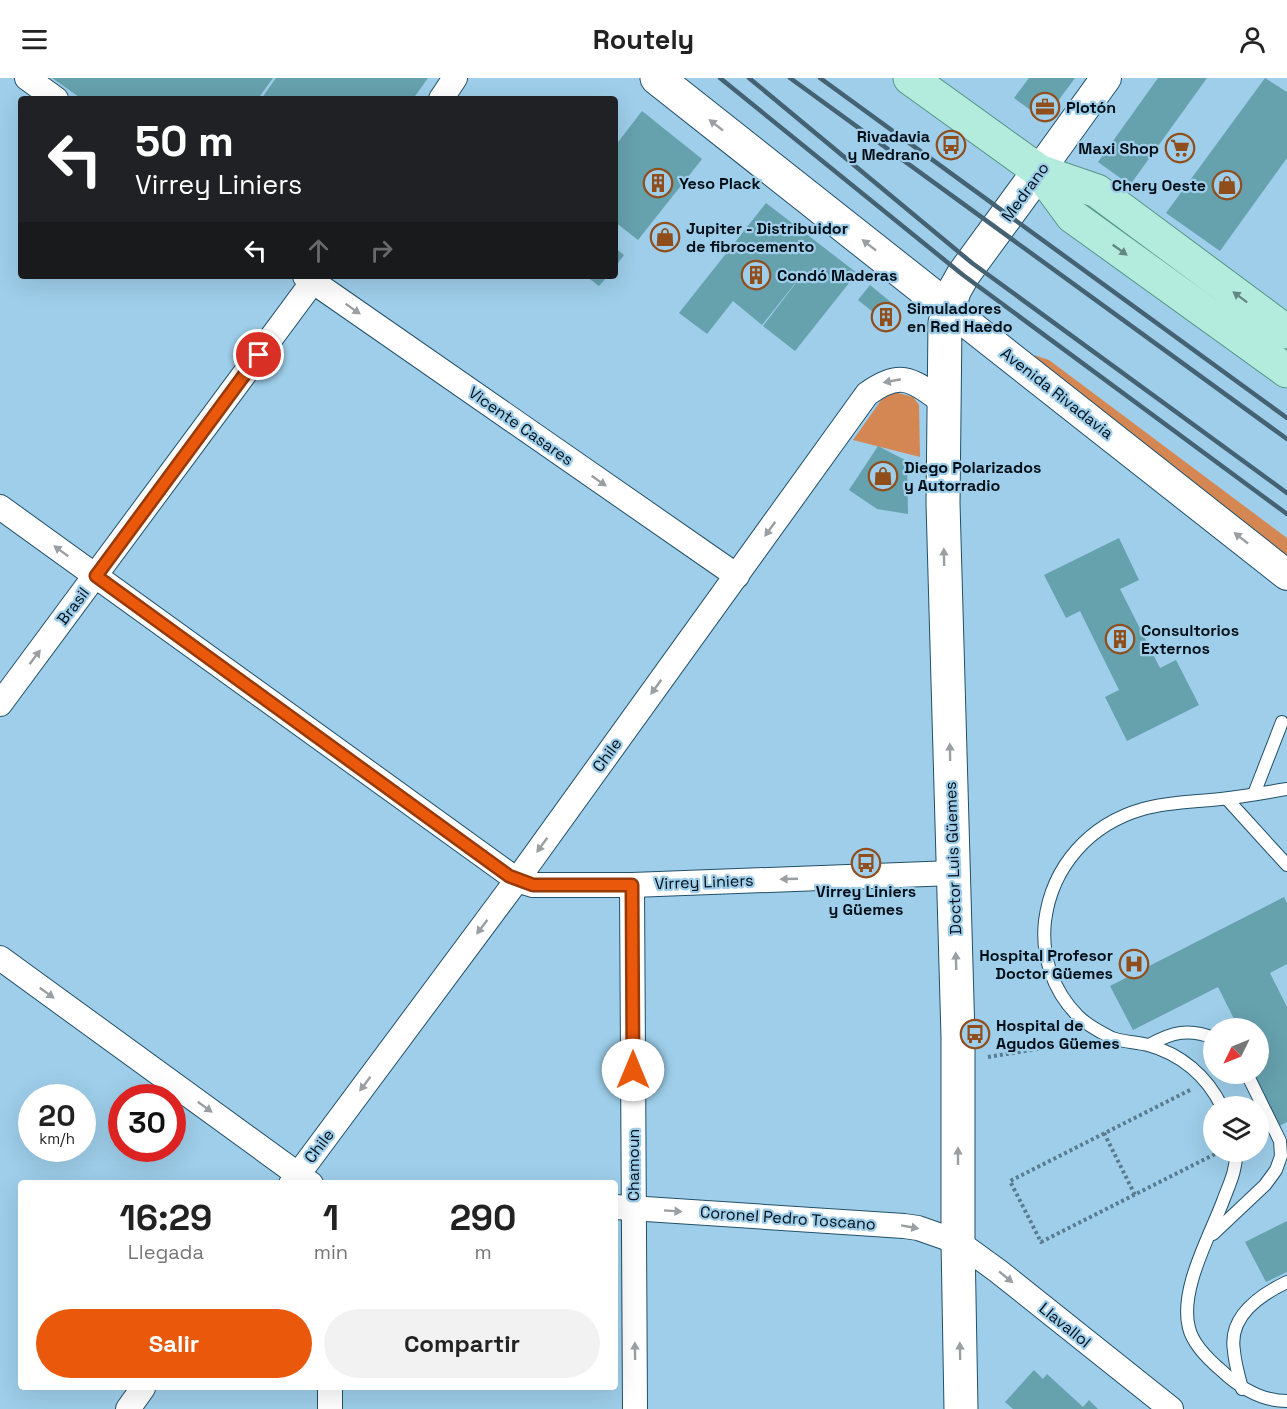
<!DOCTYPE html>
<html lang="es">
<meta charset="utf-8">
<style>
body{margin:0;font-family:"Space Grotesk",sans-serif;background:#f2f2f2;color:#222;height:100vh;display:flex;flex-direction:column;font-size:22px;white-space:nowrap}
*{box-sizing:border-box;margin:0}
p{font-size:20px;color:#767676}
.icon{flex:none;width:33px;height:33px;fill:none;stroke:currentColor;stroke-width:2;stroke-linecap:round;stroke-linejoin:round}
.map{position:relative;flex:1;overflow:hidden}
.panel{position:absolute;left:18px;top:1102px;width:600px;height:210px;display:flex;flex-direction:column;background:#fff;border-radius:6px;box-shadow:0 6px 24px #0002}
.panel>*{flex:none}
.top-card{position:absolute;left:18px;top:18px;width:600px;height:183px;border-radius:6px;box-shadow:0 6px 24px #0002;background:#202124;color:#fff;overflow:hidden}
.needle{width:39px;rotate:227deg}
.controls{position:absolute;left:1203px;top:940px;display:grid;gap:12px}
.controls a{display:grid;place-items:center;width:66px;height:66px;border-radius:50%;background:#fff;box-shadow:0 6px 24px #0002;font-size:30px}
.speed{position:absolute;left:18px;top:1006px;display:flex;gap:12px;font-size:30px;font-weight:700;text-align:center}
.speed>*{display:grid;place-content:center;width:78px;height:78px;border-radius:50%;background:#fff;box-shadow:0 6px 24px #0002;line-height:1}
.speed small{font-size:15px;font-weight:400}
.speed .limit{border:9px solid #d22;background:#fff;color:#111}
.pin{position:absolute;display:grid;place-items:center;width:51px;height:51px;color:#fff;margin:-26px;border:3px solid #fff;border-radius:50%;box-shadow:0 2px 6px #0007}
.me{position:absolute;width:66px;margin:-33px;rotate:0deg;stroke-linejoin:round;filter:drop-shadow(0 0 4px #0008)}
.turn{display:flex;align-items:center;gap:21px;height:126px;padding:0 18px;font-size:27px}
.turn .icon{width:78px;height:78px;stroke-width:2.5}
.turn b{display:block;font-size:42px;line-height:51px}
.lanes{display:flex;align-items:center;height:57px;padding:0 18px;background:#0003;justify-content:center;gap:30px;direction:ltr}
.lanes .off{opacity:.35}
.eta{display:flex;justify-content:space-evenly;align-items:center;height:102px;text-align:center}
.eta b{font-size:36px;font-weight:700;line-height:42px}
.primary-button{display:flex;gap:12px;margin-top:auto;padding:12px 18px}
.primary-button a{flex:1;height:69px;border-radius:36px;background:#ea580c;color:#fff;font-size:24px;font-weight:700;line-height:69px;text-align:center}
.primary-button a+a{background:#f2f2f2;color:#222}
header{display:flex;justify-content:space-between;align-items:center;height:78px;padding:0 18px;background:#fff;font-size:27px;font-weight:700}
.map>svg:first-child{display:block}
.green{fill:#d58753}
.building{fill:#66a1ae}
.lines{fill:none;stroke-linecap:round;stroke-linejoin:round}
.service-casing{stroke:#225068;stroke-width:14}
.minor-casing{stroke:#225068;stroke-width:26}
.tertiary-casing{stroke:#225068;stroke-width:32}
.secondary-casing{stroke:#225068;stroke-width:35}
.primary-casing{stroke:#549687;stroke-width:35}
.path{stroke:#5a7c90;stroke-width:4;stroke-dasharray:3 3;stroke-linecap:butt}
.service{stroke:#fff;stroke-width:12}
.minor{stroke:#fff;stroke-width:24}
.tertiary{stroke:#fff;stroke-width:30}
.secondary{stroke:#fff;stroke-width:33}
.primary{stroke:#b3ecdc;stroke-width:33}
.rail{stroke:#456273;stroke-width:4.5}
.oneway{fill:#999fa2}
.oneway2{fill:#628883}
.route-casing{stroke:#983908;stroke-width:15}
.route{stroke:#ea580c;stroke-width:10}
.labels{text-anchor:middle;dominant-baseline:central;stroke-width:4.5;stroke-linejoin:round;paint-order:stroke}
.poi-label{font-size:16px;font-weight:bold;fill:#000e17;stroke:#9eceea;text-anchor:start}
.street-label{font-size:16px;fill:#000e17;stroke:#9eceea}
</style>
<header><svg class="icon" aria-label="menu" viewBox="0 0 24 24"><path d="M4 6h16M4 12h16M4 18h16"/></svg>Routely<svg class="icon" aria-label="person" viewBox="0 0 24 24"><circle cx="12" cy="8" r="4"/><path d="M4 21q1-7 8-7t8 7"/></svg></header>
<div class="map">
<svg width="1287" height="1331" viewBox="0 0 1287 1331">
<rect width="100%" height="100%" fill="#9eceea"/>
<g class="green">
<polygon points="1034,277 1049,282 1287,460 1287,478 1046,294"/>
<polygon points="891,313 913,319 919,327 920,379 853,362 882,321"/>
</g>
<g class="building">
<polygon points="52,0 273,0 258,21 82,21"/>
<polygon points="276,0 428,0 413,21 261,21"/>
<polygon points="1029,0 1075,0 1044,42 1014,20"/>
<polygon points="1158,0 1207,0 1130,107 1098,84"/>
<polygon points="1265,0 1287,14 1287,80 1220,173 1166,135"/>
<polygon points="642,33 672,57 630,109 672,57 702,81 638,162 615,144 615,68"/>
<polygon points="766,125 857,195 795,273 763,248 812,184 762,247 733,223 707,256 679,235"/>
<polygon points="615,170 624,177 615,189"/>
<polygon points="586,198 608,198 599,208"/>
<polygon points="870,207 893,226 894,251 858,222"/>
<polygon points="878,368 907,383 908,436 877,431 849,412"/>
<polygon points="1119,460 1139,502 1120,511 1160,590 1176,582 1199,627 1127,663 1105,619 1119,612 1080,533 1066,540 1044,497"/>
<polygon points="1284,819 1287,825 1287,886 1270,895 1287,929 1287,1044 1269,1053 1258,1033 1258,1029 1256,1029 1240,996 1258,996 1258,951 1239,951 1218,909 1133,952 1110,908"/>
<polygon points="1287,1143 1287,1194 1266,1204 1245,1164"/>
<polygon points="1034,1292 1043,1301 1047,1296 1083,1329 1089,1322 1098,1331 1013,1331 1005,1324"/>
</g>
<g class="lines">
<g class="service-casing">
<g id="service">
<polyline points="1254,716 1282,644"/>
<polyline points="1227,721 1287,787"/>
<path d="M 1149,967 C 1172,954 1189,950 1214,960"/>
<path d="M 1222,1029 C 1207,998 1181,976 1148,967 C 1137,964 1123,964 1112,960 C 1102,955 1086,946 1078,938 C 1053,913 1041,878 1045,843 C 1052,788 1090,746 1143,731 C 1171,723 1200,724 1229,720 C 1248,718 1268,714 1287,711"/>
<path d="M 1236,1074 C 1237,1091 1229,1107 1223,1123 C 1210,1158 1179,1212 1189,1250 C 1193,1267 1209,1282 1222,1293 C 1240,1310 1261,1323 1287,1323"/>
<polyline points="1213,1156 1265,1107 1276,1092 1281,1078 1280,1063 1247,996"/>
<path d="M 1242,1311 C 1239,1298 1235,1286 1234,1273 C 1228,1238 1260,1217 1287,1204"/>
</g>
</g>
<g class="minor-casing">
<g id="minor">
<polyline points="27,0 56,21"/>
<polyline points="441,21 455,0"/>
<polyline points="305,198 737,498"/>
<polyline points="0,429 517,802 533,807 632,807 953,795"/>
<polyline points="0,626 317,198"/>
<polyline points="632,807 635,1331"/>
<polyline points="0,880 311,1106"/>
<path d="M 291,1106 L 517,802 L 867,316 C 901,291 912,302 943,324"/>
<polyline points="615,1129 904,1148 918,1150 958,1164 998,1193 1171,1331"/>
<polyline points="330,1310 330,1331"/>
<polyline points="128,1331 143,1310"/>
</g>
</g>
<g class="tertiary-casing">
<g id="tertiary">
<polyline points="1039,93 1106,0"/>
<polyline points="948,230 1287,497"/>
</g>
</g>
<g class="secondary-casing">
<g id="secondary">
<polyline points="657,0 948,230"/>
<polyline points="961,1331 958,1164 958,959 943,425 945,245 954,213 963,197 1039,93"/>
</g>
</g>
<g class="primary-casing">
<g id="primary">
<polyline points="910,0 1039,93 1072,138 1287,293"/>
<polyline points="1039,93 1097,113 1287,254"/>
</g>
</g>
<g class="path">
<polyline points="988,979 1081,964"/>
<polyline points="1190,1012 1010,1103 1041,1164 1219,1074"/>
<polyline points="1104,1055 1135,1117"/>
</g>
<use href="#service" class="service"/>
<use href="#minor" class="minor"/>
<use href="#tertiary" class="tertiary"/>
<use href="#secondary" class="secondary"/>
<use href="#primary" class="primary"/>
<g class="rail">
<polyline points="720,0 963,197 1287,436"/>
<polyline points="749,0 972,185 1287,415"/>
<polyline points="790,0 1287,361"/>
<polyline points="820,0 1287,340"/>
</g>
</g>
<defs><path id="oneway-solid" d="M-6-.8H1V-3.2L6.5 0L1 3.2V.8H-6Z" transform="scale(1.5)"/></defs>
<g class="oneway">
<use href="#oneway-solid" transform="translate(716 47) rotate(-142)"/>
<use href="#oneway-solid" transform="translate(869 167) rotate(-142)"/>
<use href="#oneway-solid" transform="translate(353 231) rotate(35)"/>
<use href="#oneway-solid" transform="translate(892 303) rotate(169)"/>
<use href="#oneway-solid" transform="translate(599 403) rotate(35)"/>
<use href="#oneway-solid" transform="translate(770 451) rotate(126)"/>
<use href="#oneway-solid" transform="translate(1241 460) rotate(-142)"/>
<use href="#oneway-solid" transform="translate(61 473) rotate(-144)"/>
<use href="#oneway-solid" transform="translate(944 479) rotate(-91)"/>
<use href="#oneway-solid" transform="translate(35 579) rotate(-53)"/>
<use href="#oneway-solid" transform="translate(656 609) rotate(126)"/>
<use href="#oneway-solid" transform="translate(950 674) rotate(-91)"/>
<use href="#oneway-solid" transform="translate(542 767) rotate(126)"/>
<use href="#oneway-solid" transform="translate(789 801) rotate(178)"/>
<use href="#oneway-solid" transform="translate(482 849) rotate(127)"/>
<use href="#oneway-solid" transform="translate(956 883) rotate(-92)"/>
<use href="#oneway-solid" transform="translate(47 915) rotate(36)"/>
<use href="#oneway-solid" transform="translate(365 1006) rotate(127)"/>
<use href="#oneway-solid" transform="translate(205 1029) rotate(36)"/>
<use href="#oneway-solid" transform="translate(958 1078) rotate(-90)"/>
<use href="#oneway-solid" transform="translate(673 1133) rotate(4)"/>
<use href="#oneway-solid" transform="translate(910 1149) rotate(10)"/>
<use href="#oneway-solid" transform="translate(1006 1199) rotate(39)"/>
<use href="#oneway-solid" transform="translate(635 1273) rotate(-91)"/>
<use href="#oneway-solid" transform="translate(960 1273) rotate(-91)"/>
</g>
<g class="oneway2">
<use href="#oneway-solid" transform="translate(1120 172) rotate(36)"/>
<use href="#oneway-solid" transform="translate(1240 219) rotate(-143)"/>
</g>
<g class="lines">
<g class="route-casing">
<polyline id="route" points="259,277 96,498 509,798 533,807 632,807 633,992"/>
</g>
<use href="#route" class="route"/>
</g>
<defs>
<g id="office-ring" transform="scale(1.5)"><circle r="9.5" fill="#9eceea" stroke="#904e1d" stroke-width="1.5"/><path d="M-6-3h4V-5.5h4V-3h4V5H-6ZM-1-4.5V-3h2v-1.5ZM-6 0V1H6V0Z" fill="#904e1d"/></g>
<g id="bus-ring" transform="scale(1.5)"><circle r="9.5" fill="#9eceea" stroke="#904e1d" stroke-width="1.5"/><path d="M-5-6H5V4H4V6H2V4H-2V6H-4V4H-5ZM-3.5-4V0h7V-4ZM-3.5 1.2v1.5H-2V1.2ZM2 1.2v1.5H3.5V1.2Z" fill="#904e1d"/></g>
<g id="supermarket-ring" transform="scale(1.5)"><circle r="9.5" fill="#9eceea" stroke="#904e1d" stroke-width="1.5"/><path d="M-6-5.5h2.5l.6 2H6L4.5 2H-2.5L-4.4-4H-6ZM-1.5 3.2a1.3 1.3 0 1 0 .1 0ZM3 3.2a1.3 1.3 0 1 0 .1 0Z" fill="#904e1d"/></g>
<g id="building-ring" transform="scale(1.5)"><circle r="9.5" fill="#9eceea" stroke="#904e1d" stroke-width="1.5"/><path d="M-4-6H4V6H1V3H-1V6H-4ZM-2.5-4.3h1.7v1.8h-1.7ZM.8-4.3h1.7v1.8H.8ZM-2.5-1h1.7V.8h-1.7ZM.8-1h1.7V.8H.8Z" fill="#904e1d"/></g>
<g id="shop-ring" transform="scale(1.5)"><circle r="9.5" fill="#9eceea" stroke="#904e1d" stroke-width="1.5"/><path d="M-5-2.5h2.3a2.7 3.5 0 0 1 5.4 0H5L5.5 6h-11ZM-1.5-2.5h3a1.5 2.3 0 0 0-3 0Z" fill="#904e1d"/></g>
<g id="hospital-ring" transform="scale(1.5)"><circle r="9.5" fill="#9eceea" stroke="#904e1d" stroke-width="1.5"/><path d="M-5-5h3v3.5h4V-5h3V5h-3V1.5h-4V5h-3Z" fill="#904e1d"/></g>
</defs>
<g fill-rule="evenodd">
<use href="#office-ring" x="1045" y="29"/>
<use href="#bus-ring" x="951" y="67"/>
<use href="#supermarket-ring" x="1180" y="70"/>
<use href="#building-ring" x="658" y="105"/>
<use href="#shop-ring" x="1227" y="107"/>
<use href="#shop-ring" x="665" y="159"/>
<use href="#building-ring" x="756" y="197"/>
<use href="#building-ring" x="886" y="239"/>
<use href="#shop-ring" x="883" y="398"/>
<use href="#building-ring" x="1120" y="561"/>
<use href="#bus-ring" x="866" y="785"/>
<use href="#hospital-ring" x="1134" y="886"/>
<use href="#bus-ring" x="975" y="956"/>
</g>
<g class="labels">
<g class="poi-label">
<text x="1066" y="29">Plotón</text>
<text x="930" y="58" text-anchor="end">Rivadavia<tspan x="930" dy="18">y Medrano</tspan></text>
<text x="1159" y="70" text-anchor="end">Maxi Shop</text>
<text x="679" y="105">Yeso Plack</text>
<text x="1206" y="107" text-anchor="end">Chery Oeste</text>
<text x="686" y="150">Jupiter - Distribuidor<tspan x="686" dy="18">de fibrocemento</tspan></text>
<text x="777" y="197">Condó Maderas</text>
<text x="907" y="230">Simuladores<tspan x="907" dy="18">en Red Haedo</tspan></text>
<text x="904" y="389">Diego Polarizados<tspan x="904" dy="18">y Autorradio</tspan></text>
<text x="1141" y="552">Consultorios<tspan x="1141" dy="18">Externos</tspan></text>
<text x="866" y="813" text-anchor="middle">Virrey Liniers<tspan x="866" dy="18">y Güemes</tspan></text>
<text x="1113" y="877" text-anchor="end">Hospital Profesor<tspan x="1113" dy="18">Doctor Güemes</tspan></text>
<text x="996" y="947">Hospital de<tspan x="996" dy="18">Agudos Güemes</tspan></text>
</g>
<g class="street-label">
<text transform="translate(1025 114) rotate(-54)">Medrano</text>
<text transform="translate(1057 315) rotate(38)">Avenida Rivadavia</text>
<text transform="translate(521 348) rotate(35)">Vicente Casares</text>
<text transform="translate(73 528) rotate(-53)">Brasil</text>
<text transform="translate(607 677) rotate(-54)">Chile</text>
<text transform="translate(953 780) rotate(-92)">Doctor Luis Güemes</text>
<text transform="translate(704 804) rotate(-2)">Virrey Liniers</text>
<text transform="translate(319 1068) rotate(-53)">Chile</text>
<text transform="translate(633 1087) rotate(-90)">Chamoun</text>
<text transform="translate(788 1140) rotate(4)">Coronel Pedro Toscano</text>
<text transform="translate(1065 1247) rotate(39)">Llavallol</text>
</g>
</g>
</svg>
<div class="controls">
<a><svg class="needle" viewBox="-14 -14 28 28"><path d="M0-13l5 13h-10z" fill="#e53935"/><path d="M0 13l5-13h-10z" fill="#767676"/></svg></a>
<a><svg class="icon" aria-label="layers" viewBox="0 0 24 24"><path d="M12 4l9 5-9 5-9-5zM3 14l9 5 9-5"/></svg></a>
</div>
<div class="speed"><div>20<small>km/h</small></div><div class="limit">30</div></div>
<div class="pin" style="left:259px;top:277px;background:#d93025"><svg class="icon" aria-label="arrive" viewBox="0 0 24 24"><path d="M6 21V4h12l-3 4 3 4H6"/></svg></div>
<svg class="me" style="left:633px;top:992px" viewBox="-20 -20 40 40"><circle r="19" fill="#fff"/><path d="M0-13L10 11 0 6-10 11z" fill="#ea580c"/></svg>
<div class="top-card">
<div class="turn"><svg class="icon" aria-label="left" viewBox="0 0 24 24"><path d="M17 20v-9H6M10 6l-5 5 5 5"/></svg><div><b>50 m</b>Virrey Liniers</div></div>
<div class="lanes"><svg class="icon" aria-label="left" viewBox="0 0 24 24"><path d="M17 20v-9H6M10 6l-5 5 5 5"/></svg><svg class="icon off" aria-label="ahead" viewBox="0 0 24 24"><path d="M12 20V5M6 11l6-6 6 6"/></svg><svg class="icon off" aria-label="right" viewBox="0 0 24 24"><path d="M7 20v-9h11M14 6l5 5-5 5"/></svg></div>
</div>
<section class="panel">
<div class="eta">
<div><b>16:29</b><p>Llegada</p></div>
<div><b>1</b><p>min</p></div>
<div><b>290</b><p>m</p></div>
</div>
<div class="primary-button"><a>Salir</a><a>Compartir</a></div>
</section>
</div>
